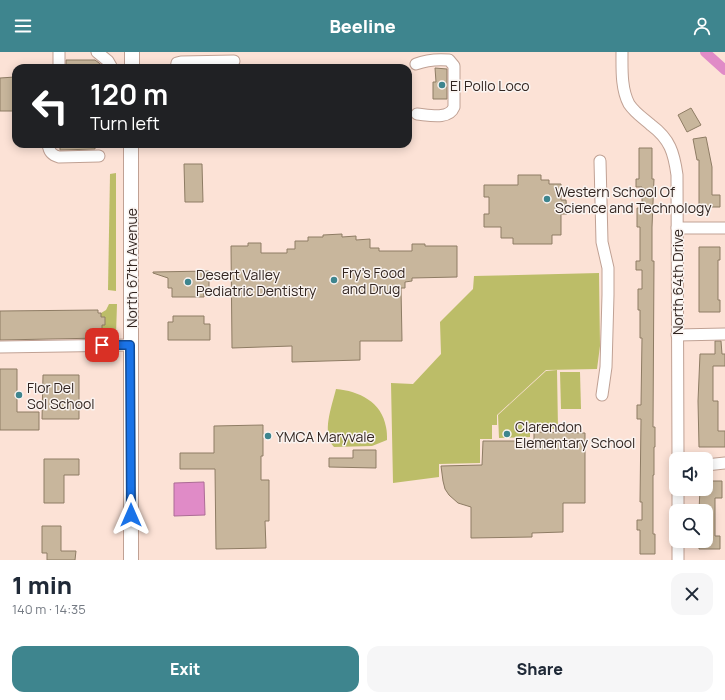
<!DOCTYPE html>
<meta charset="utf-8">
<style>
body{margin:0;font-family:Manrope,sans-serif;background:#f6f6f7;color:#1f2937;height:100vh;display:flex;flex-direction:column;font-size:15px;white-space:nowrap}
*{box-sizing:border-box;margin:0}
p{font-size:13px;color:#747a83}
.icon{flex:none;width:22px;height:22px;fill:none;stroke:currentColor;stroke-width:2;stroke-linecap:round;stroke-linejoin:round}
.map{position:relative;height:508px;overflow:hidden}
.sheet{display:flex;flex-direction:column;background:#fff;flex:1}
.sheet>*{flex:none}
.guide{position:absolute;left:12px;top:12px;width:400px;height:84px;border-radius:12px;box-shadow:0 2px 10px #0003;background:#202124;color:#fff;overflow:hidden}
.controls{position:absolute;left:669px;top:400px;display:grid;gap:8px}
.controls a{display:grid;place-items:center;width:44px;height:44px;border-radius:8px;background:#fff;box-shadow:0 2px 10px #0003;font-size:20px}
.pin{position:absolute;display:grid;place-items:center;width:34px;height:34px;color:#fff;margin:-17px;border-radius:8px;box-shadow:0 2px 6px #0006}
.me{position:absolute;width:44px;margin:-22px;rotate:0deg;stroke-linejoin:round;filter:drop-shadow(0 0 3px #0008)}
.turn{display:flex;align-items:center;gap:14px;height:84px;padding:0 12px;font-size:18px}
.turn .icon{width:52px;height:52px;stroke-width:2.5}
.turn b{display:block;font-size:28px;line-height:34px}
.round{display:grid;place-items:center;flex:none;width:42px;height:42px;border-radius:12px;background:#f6f6f7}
.head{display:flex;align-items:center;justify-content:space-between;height:68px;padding:0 12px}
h1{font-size:24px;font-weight:800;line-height:30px}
.cta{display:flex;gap:8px;margin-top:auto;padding:8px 12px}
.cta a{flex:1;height:46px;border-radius:12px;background:#3e858e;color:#fff;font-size:16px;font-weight:800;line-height:46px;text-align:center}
.cta a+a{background:#f6f6f7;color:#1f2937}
header{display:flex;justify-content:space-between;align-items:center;height:52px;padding:0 12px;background:#3e858e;color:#fff;font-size:18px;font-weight:800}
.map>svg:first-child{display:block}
.green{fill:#bcbd68}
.water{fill:#e08bc7;stroke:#ac6c95}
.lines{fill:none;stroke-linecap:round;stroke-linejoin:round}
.canal{stroke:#e08bc7;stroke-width:10}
.building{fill:#c8b69c;stroke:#8e7c64}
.minor-casing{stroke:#c0a194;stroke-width:13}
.major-casing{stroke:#c0a194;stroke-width:16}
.minor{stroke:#fff;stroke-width:11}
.major{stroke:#fff;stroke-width:14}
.route-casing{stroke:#114b97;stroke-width:10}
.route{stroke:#1a73e8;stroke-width:7}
.poi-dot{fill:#3e858e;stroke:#faf4f1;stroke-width:1.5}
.labels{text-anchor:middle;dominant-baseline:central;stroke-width:3;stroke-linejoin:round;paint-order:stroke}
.poi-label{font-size:14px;fill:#322520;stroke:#faf4f1;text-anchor:start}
.street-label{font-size:14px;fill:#322520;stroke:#faf4f1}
</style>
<header><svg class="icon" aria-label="menu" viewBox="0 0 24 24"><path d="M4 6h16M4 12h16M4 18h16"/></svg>Beeline<svg class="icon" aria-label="person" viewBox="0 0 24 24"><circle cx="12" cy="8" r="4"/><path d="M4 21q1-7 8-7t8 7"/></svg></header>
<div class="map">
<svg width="725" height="508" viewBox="0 0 725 508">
<rect width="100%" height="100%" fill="#fce2d6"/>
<g class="green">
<polygon points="116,121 116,239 108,238 110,122"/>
<polygon points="599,221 600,294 597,317 546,318 497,363 497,373 492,373 492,387 480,387 480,411 439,412 439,425 393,431 391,331 413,332 441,302 440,270 473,237 474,224"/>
<polygon points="109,252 117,252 116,283 102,288 102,273 105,273 105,265 101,265 101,261 106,258"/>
<polygon points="557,318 558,377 530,377 530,385 499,386 498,363 546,319"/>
<polygon points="560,320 580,320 581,357 561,357"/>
<path d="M 336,337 C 359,339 382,350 386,375 C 387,379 387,384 387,388 L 372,394 L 334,395 C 321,381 332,354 336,337 Z"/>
</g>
<polygon class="water" points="204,430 205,463 174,464 174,431"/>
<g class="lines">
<polyline class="canal" points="705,0 725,18"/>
</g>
<g class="building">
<polygon points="66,8 95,8 103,14 103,16 66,16"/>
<polygon points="435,16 447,17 447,47 433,47 433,30 436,30"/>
<polygon points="15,25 16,59 0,59 0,26"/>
<polygon points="691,56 701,73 687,80 678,63"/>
<polygon points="706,85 712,115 712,143 720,143 720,155 699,155 699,108 697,108 693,87"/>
<polygon points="60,92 95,92 95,97 60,98"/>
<polygon points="639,96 652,96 652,127 654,127 652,175 652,209 654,209 653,375 655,375 655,395 654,395 654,423 653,423 653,482 655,482 655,502 640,502 640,478 637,478 637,468 642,468 642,450 640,450 641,367 637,367 637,353 641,353 642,286 640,286 640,258 638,258 638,237 642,237 642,218 636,218 636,209 640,209 640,175 637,175 637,156 642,156 642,135 636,135 636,127 639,127"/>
<polygon points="184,112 202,112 203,150 185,150"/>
<polygon points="518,123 541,123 541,128 549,128 549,132 561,132 561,148 566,148 567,162 561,162 561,183 552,183 552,192 513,192 513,186 501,186 501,175 484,175 484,162 489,162 489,145 484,145 484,133 518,133"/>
<polygon points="342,182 342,185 356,184 356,188 370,187 370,196 379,196 379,199 412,199 412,192 425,192 425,194 457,194 457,225 412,226 412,229 405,230 405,236 401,236 402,289 360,289 360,308 292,310 292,294 232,296 231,194 248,194 248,191 261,191 261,201 287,201 287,197 295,197 295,189 308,189 308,185 323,185 323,183"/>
<polygon points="699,195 720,195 720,208 718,208 718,248 720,248 720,260 699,260"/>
<polygon points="209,219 209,236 203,236 204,245 172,245 172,236 168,236 168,226 153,221 153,220"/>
<polygon points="98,258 98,261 101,261 101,265 105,265 105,273 102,273 102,286 0,288 0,259"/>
<polygon points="173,264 204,264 204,272 210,272 210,288 168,288 168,270 173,270"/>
<polygon points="715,289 721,289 722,302 725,302 725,314 713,314 713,349 718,349 718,379 725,379 725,395 699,395 698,349 700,302 715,302"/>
<polygon points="0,317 17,317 17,360 39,360 39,378 0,378"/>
<polygon points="43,323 79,323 79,367 42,367"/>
<polygon points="263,373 263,404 261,404 261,428 269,428 269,469 265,469 266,496 216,497 215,417 180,417 180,401 214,401 214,374"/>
<polygon points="534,380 585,381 585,451 563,451 563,480 532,481 532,485 471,486 471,455 458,451 449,443 445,437 443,429 441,414 482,413 483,389 534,389"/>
<polygon points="353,398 376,398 376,416 329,415 329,406 353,406"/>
<polygon points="44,407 79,407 79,423 64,423 64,451 44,451"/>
<polygon points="706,429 722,429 722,446 715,446 715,484 720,484 720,497 699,497 699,489 706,489 706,459 699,459 700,437 706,437"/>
<polygon points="42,474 61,474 61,499 76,499 75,508 47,508 47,501 42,501"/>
</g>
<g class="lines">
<g class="minor-casing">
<g id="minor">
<polyline points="59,0 59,16"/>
<polyline points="97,0 108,9 112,16"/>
<path d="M 622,0 C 622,17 621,37 629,52 C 635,61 643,66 651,73 C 670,87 674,101 677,123 L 678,407"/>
<path d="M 416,12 C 426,8 437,7 449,8 L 454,14 L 454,55 C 449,68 429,63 417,62"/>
<polyline points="176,16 177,11 181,10 234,9"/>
<path d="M 48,92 C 49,100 52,103 59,105 L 99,104"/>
<polyline points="600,109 602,190 608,216 608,243 606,315 602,343"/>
<polyline points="677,176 725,176"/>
<polyline points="677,283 725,282"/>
<polyline points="0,295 130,293"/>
<polyline points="706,413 725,411"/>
<polyline points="678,459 678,437"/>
<polyline points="678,508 678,489"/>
</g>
</g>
<g class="major-casing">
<g id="major">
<polyline points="132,0 132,16"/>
<polyline points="131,508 131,92"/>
</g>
</g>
<use href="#minor" class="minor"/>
<use href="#major" class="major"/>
</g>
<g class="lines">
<g class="route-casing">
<polyline id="route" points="102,293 130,293 131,463"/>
</g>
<use href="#route" class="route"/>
</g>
<g class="poi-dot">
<circle cx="442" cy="33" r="4"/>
<circle cx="547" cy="147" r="4"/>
<circle cx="334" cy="228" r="4"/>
<circle cx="188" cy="230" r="4"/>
<circle cx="19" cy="343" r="4"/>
<circle cx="507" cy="382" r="4"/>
<circle cx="268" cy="384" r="4"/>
</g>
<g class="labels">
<g class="poi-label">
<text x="450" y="33">El Pollo Loco</text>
<text x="555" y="139">Western School Of<tspan x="555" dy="16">Science and Technology</tspan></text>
<text x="342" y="220">Fry's Food<tspan x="342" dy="16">and Drug</tspan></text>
<text x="196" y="222">Desert Valley<tspan x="196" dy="16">Pediatric Dentistry</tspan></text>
<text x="27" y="335">Flor Del<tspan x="27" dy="16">Sol School</tspan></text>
<text x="515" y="374">Clarendon<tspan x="515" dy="16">Elementary School</tspan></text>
<text x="276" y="384">YMCA Maryvale</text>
</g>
<g class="street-label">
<text transform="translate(131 216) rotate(-90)">North 67th Avenue</text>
<text transform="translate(677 230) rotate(-90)">North 64th Drive</text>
</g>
</g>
</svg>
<div class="controls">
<a><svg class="icon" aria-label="sound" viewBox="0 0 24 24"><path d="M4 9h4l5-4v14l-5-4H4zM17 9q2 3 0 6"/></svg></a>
<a><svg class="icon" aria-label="search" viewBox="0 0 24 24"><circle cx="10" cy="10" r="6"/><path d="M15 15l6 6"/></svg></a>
</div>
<div class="pin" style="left:102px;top:293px;background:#d93025"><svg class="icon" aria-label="arrive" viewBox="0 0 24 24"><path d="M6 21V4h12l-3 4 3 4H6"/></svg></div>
<svg class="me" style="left:131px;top:463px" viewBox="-20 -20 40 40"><path d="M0-17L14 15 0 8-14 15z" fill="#1a73e8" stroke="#fff" stroke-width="4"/></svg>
<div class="guide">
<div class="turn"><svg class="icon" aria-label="left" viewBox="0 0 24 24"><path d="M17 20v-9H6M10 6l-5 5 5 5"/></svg><div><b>120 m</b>Turn left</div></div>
</div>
</div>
<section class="sheet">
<div class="head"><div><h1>1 min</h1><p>140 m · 14:35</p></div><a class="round"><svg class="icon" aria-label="close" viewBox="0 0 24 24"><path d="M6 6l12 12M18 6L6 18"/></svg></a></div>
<div class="cta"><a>Exit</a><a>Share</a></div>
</section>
